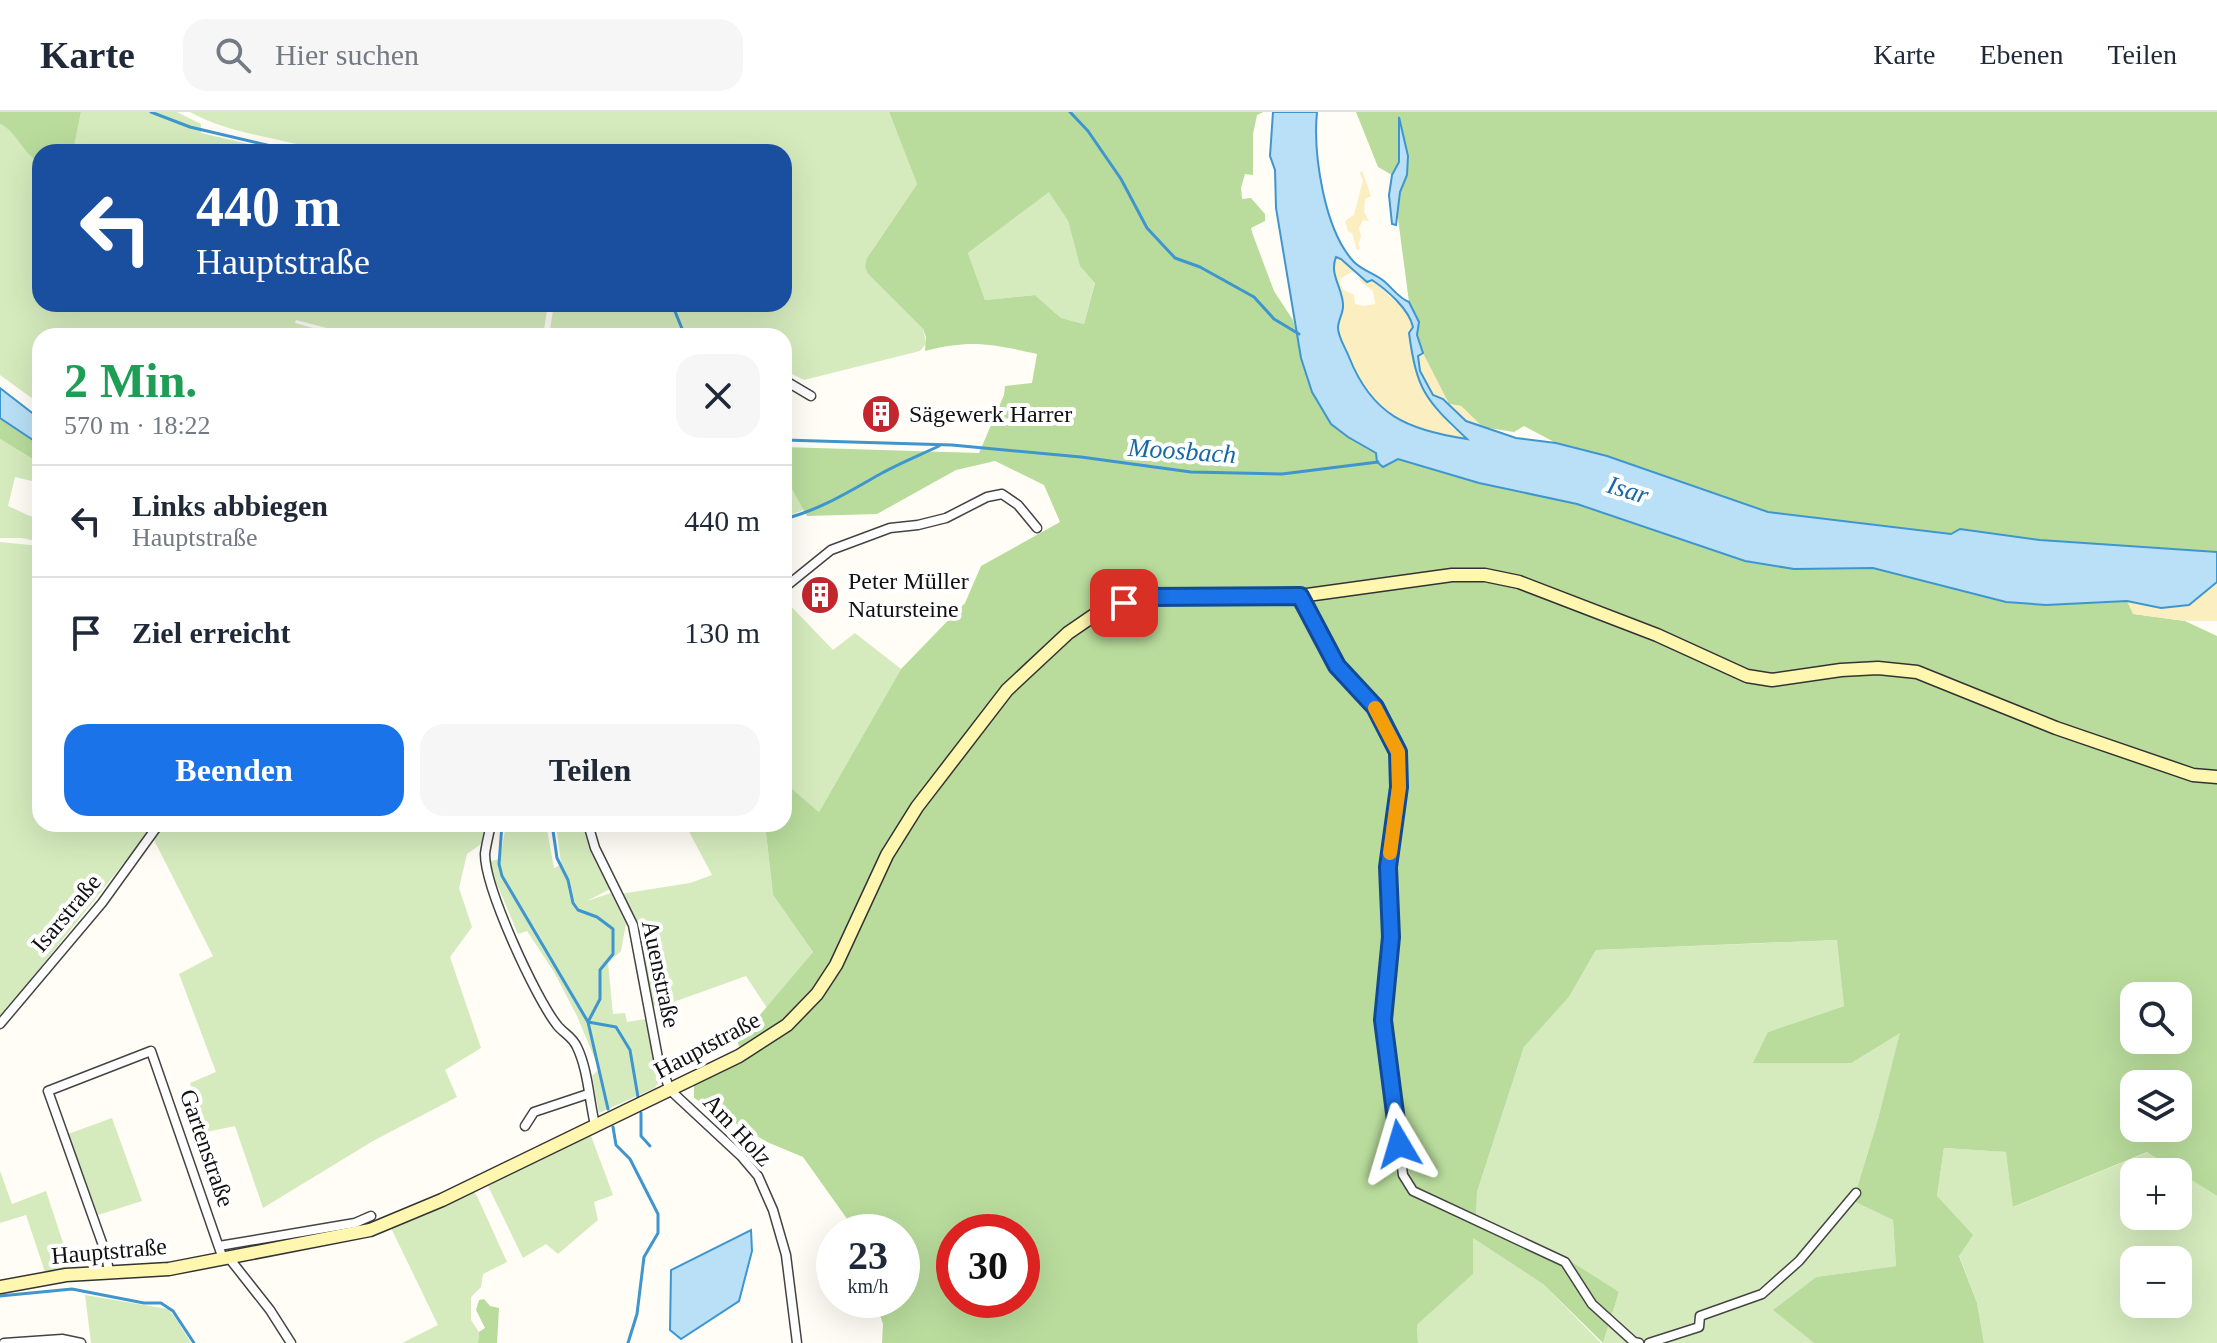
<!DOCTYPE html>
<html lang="de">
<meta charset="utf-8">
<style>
body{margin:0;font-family:"Times New Roman",serif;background:#f6f6f7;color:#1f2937;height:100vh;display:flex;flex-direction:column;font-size:30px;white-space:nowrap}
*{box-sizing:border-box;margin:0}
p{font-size:26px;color:#747a83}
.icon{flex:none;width:44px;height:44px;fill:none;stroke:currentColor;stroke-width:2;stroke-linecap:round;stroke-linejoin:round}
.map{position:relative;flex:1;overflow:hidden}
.drawer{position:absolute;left:32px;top:216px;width:760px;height:504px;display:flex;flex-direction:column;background:#fff;border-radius:24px;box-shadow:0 8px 32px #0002}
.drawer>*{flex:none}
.hud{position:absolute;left:32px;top:32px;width:760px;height:168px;border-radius:24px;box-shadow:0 8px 32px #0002;background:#1a4fa0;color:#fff;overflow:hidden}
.tools{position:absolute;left:2120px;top:870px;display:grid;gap:16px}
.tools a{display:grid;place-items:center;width:72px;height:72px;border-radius:16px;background:#fff;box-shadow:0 8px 32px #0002;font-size:40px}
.speed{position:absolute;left:816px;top:1102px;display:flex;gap:16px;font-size:40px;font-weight:700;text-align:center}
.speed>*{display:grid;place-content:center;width:104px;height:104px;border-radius:50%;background:#fff;box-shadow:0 8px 32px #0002;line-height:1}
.speed small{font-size:20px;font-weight:400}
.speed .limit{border:12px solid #d22;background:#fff;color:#111}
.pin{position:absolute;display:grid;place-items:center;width:68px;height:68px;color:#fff;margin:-34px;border-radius:16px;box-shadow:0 4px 12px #0006}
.me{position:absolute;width:88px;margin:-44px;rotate:353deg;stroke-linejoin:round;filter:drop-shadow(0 0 6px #0008)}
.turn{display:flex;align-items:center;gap:28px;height:168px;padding:0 32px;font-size:36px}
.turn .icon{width:104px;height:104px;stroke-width:2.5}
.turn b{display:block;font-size:56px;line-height:68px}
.round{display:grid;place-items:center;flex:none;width:84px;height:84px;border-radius:24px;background:#f6f6f7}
.headline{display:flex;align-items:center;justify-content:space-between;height:136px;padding:0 32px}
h1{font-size:48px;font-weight:800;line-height:60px;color:#1e9e55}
.action{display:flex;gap:16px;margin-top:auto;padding:16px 32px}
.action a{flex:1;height:92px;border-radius:24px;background:#1a73e8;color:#fff;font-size:32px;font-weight:800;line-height:92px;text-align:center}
.action a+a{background:#f6f6f7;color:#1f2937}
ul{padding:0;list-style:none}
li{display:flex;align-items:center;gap:24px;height:112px;padding:0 32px;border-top:2px solid #e0e1e3}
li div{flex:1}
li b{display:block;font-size:30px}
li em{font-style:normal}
header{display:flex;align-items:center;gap:48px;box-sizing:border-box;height:112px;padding:0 40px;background:#fff;border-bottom:2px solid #e0e1e3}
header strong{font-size:38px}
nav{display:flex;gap:44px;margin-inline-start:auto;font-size:28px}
.search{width:560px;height:72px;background:#f6f6f7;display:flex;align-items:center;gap:20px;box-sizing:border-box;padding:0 28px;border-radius:24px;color:#747a83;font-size:30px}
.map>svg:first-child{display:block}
.green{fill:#d5ebbd;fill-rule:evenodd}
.forest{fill:#b9dc9c;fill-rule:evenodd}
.sand{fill:#fbeec1}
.water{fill:#b9e0f7;stroke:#3f96cf;stroke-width:2;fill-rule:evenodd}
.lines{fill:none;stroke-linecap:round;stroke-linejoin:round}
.stream{stroke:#3f96cf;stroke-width:3}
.minor-casing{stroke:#444;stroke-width:11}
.secondary-casing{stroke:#333;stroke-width:15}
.minor{stroke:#fff;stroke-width:8}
.secondary{stroke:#fff6b0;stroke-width:12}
.route-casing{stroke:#114b97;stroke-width:20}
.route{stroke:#1a73e8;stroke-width:14}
.slow{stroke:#f59e0b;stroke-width:14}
.labels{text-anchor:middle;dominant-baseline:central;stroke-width:8;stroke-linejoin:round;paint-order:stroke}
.poi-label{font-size:24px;fill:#111;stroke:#fff;text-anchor:start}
.street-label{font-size:24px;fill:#111;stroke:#fff}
.water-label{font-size:26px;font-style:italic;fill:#1768a6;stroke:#fff}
</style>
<header>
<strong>Karte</strong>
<div class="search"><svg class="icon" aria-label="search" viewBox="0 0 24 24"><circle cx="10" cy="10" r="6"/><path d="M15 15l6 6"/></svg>Hier suchen</div>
<nav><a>Karte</a><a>Ebenen</a><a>Teilen</a></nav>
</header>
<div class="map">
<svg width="2217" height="1231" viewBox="0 0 2217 1231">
<rect width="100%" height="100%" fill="#fffdf5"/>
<g class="green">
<polygon points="81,0 177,0 201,12 201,21 283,40 73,40"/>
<path d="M 190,0 L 889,0 L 917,72 L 867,146 L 868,162 L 923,217 L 926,232 L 920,239 L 804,268 L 784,258 L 784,224 L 549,224 L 554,192 L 784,192 L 784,40 L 325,40 C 281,25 231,23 190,0 Z"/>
<path d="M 0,12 C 16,19 22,41 40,51 L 40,192 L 548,192 L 543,224 L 358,224 L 296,208 L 295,211 L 341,224 L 40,224 L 40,292 L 0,263 Z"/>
<polygon points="1049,79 1068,109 1080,153 1095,170 1084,212 1061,206 1035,183 985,188 968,141"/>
<polygon points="0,327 31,346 40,346 36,370 15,365 8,394 30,404 40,405 40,430 22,426 0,426"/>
<polygon points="784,363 804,398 784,405"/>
<polygon points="0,430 40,434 40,712 155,712 0,906"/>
<polygon points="784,487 833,538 855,521 901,557 819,700 784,670"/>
<polygon points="165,712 485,712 481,732 467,742 459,776 472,815 450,845 481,936 445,958 457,985 373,1029 263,1096 235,1014 206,1020 190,971 216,960 179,862 213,844 154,728"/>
<polygon points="506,712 546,712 554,756 561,753 572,773 561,751 556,712 582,712 591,741 610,777 587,789 611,781 626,812 621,839 608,851 613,902 625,901 627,910 646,907 658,971 655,976 599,1001 592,964 599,957 577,904 554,860 527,819 518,822 493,763 490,749 500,747"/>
<polygon points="685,712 765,712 773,783 813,840 767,896 746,864 657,896 652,891 620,782 690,771 712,763"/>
<polygon points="1838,828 1844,894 1768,920 1901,920 1878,1007 1853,1089 1893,1108 1896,1154 1816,1165 1774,1198 1814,1231 1603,1231 1619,1180 1476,1108 1477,1080 1524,935 1569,885 1596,838"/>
<polygon points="112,1006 142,1089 98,1103 68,1022"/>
<polygon points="590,1021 613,1083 594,1090 598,1108 558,1142 546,1132 523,1146 488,1074"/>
<path d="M 1944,1036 L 2007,1040 L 2014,1095 L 2148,1040 L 2217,1084 L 2217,1231 L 1984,1231 L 1977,1191 L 1937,1084 ZM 2134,1060 L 2178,1060 L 2178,1104 L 2134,1104 ZM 2134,1148 L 2178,1148 L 2178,1192 L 2134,1192 Z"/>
<polygon points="0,1059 12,1092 46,1079 71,1155 45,1160 26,1103 0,1111"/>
<polygon points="471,1078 476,1082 507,1150 483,1162 481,1175 471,1185 471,1208 479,1220 478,1231 402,1231 438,1213 391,1116"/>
<polygon points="1472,1125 1543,1172 1601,1231 1418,1231 1417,1213 1473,1162"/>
<polygon points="85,1183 168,1197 175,1205 191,1231 91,1231"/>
</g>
<g class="forest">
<path d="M 0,0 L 81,0 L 73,40 L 40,40 L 40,51 C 22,41 16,19 0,12 Z"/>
<path d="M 889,0 L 1263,0 L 1257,3 L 1253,22 L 1253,63 L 1245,62 L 1241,76 L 1242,87 L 1251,86 L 1265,102 L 1265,109 L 1251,116 L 1253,123 L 1274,179 L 1293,208 L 1312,280 L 1331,312 L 1348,325 L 1376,341 L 1479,371 L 1577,392 L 1745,449 L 1794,457 L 1873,456 L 2007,490 L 2046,493 L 2127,489 L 2134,502 L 2185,509 L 2217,524 L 2217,1084 L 2147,1040 L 2013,1095 L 2006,1040 L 1944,1036 L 1937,1084 L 1973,1123 L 1959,1144 L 1977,1191 L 1984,1231 L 1814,1231 L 1773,1198 L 1816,1165 L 1896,1154 L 1893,1108 L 1853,1089 L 1878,1007 L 1900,921 L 1851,951 L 1753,951 L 1768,920 L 1844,894 L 1837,828 L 1596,838 L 1569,885 L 1524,935 L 1477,1080 L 1476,1108 L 1556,1140 L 1619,1180 L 1603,1231 L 1543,1172 L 1473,1126 L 1473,1162 L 1417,1213 L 1418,1231 L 882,1231 L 883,1212 L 875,1188 L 902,1188 L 902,1120 L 853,1120 L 850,1111 L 803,1045 L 767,1030 L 694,986 L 694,973 L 746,946 L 737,930 L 813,840 L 773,783 L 765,712 L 784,712 L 784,670 L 819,700 L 901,557 L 965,491 L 981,454 L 1060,410 L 1044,373 L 995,349 L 956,358 L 877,402 L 807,404 L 784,363 L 784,335 L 979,341 L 1004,283 L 1005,274 L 1032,271 L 1037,242 C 992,232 971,227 925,239 L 926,225 L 923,217 L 868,162 L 865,154 L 867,146 L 917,72 ZM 1049,80 L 1068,109 L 1080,154 L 1095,171 L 1084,212 L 1061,206 L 1035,183 L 985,188 L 968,141 ZM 2134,884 L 2178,884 L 2178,928 L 2134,928 ZM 2134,972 L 2178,972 L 2178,1016 L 2134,1016 ZM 954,1120 L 1022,1120 L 1022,1188 L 954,1188 Z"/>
<polygon points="1356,0 2217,0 2217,440 2040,428 1960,417 1951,422 1768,400 1607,345 1556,331 1524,314 1514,320 1482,315 1461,294 1449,292 1424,244 1417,223 1419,210 1409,190 1397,99 1400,80 1407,63 1399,10 1399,50 1392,63 1378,55"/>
<polygon points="0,306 39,332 40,346 31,346 0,327"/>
<polygon points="484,1187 490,1194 499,1196 497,1231 478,1231 479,1220 485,1216 476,1198 479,1188"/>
</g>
<g class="sand">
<polygon points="1362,58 1371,84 1365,87 1364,100 1369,109 1363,108 1359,116 1361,125 1358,132 1360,136 1357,138 1352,121 1348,119 1345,109 1354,103 1363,68 1360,62"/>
<path d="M 1335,145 L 1341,147 L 1354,159 L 1341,166 L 1340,172 L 1344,178 L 1354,183 L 1355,192 L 1364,194 L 1375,192 L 1373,179 L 1359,168 L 1359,165 L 1367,170 L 1372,168 L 1411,204 L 1413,215 L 1413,250 L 1451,315 L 1469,328 C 1410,317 1373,306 1349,246 C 1346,238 1338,225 1338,217 C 1338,209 1343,201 1343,193 C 1343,176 1330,163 1335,145 Z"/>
<polygon points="1423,241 1449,292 1461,294 1482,314 1466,309 1443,287 1433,283 1420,259 1418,244"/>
<path d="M 2217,470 L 2217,509 L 2185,509 L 2133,502 L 2127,489 C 2174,499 2180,500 2217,470 Z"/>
</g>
<g class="water">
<path d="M 1273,0 L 1317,0 C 1313,42 1324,118 1354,150 C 1363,159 1376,162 1385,170 C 1393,177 1399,186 1409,190 L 1419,210 L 1417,223 L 1423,241 L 1418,244 L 1420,259 L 1433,283 L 1443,287 L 1466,309 L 1516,326 L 1556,331 L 1607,344 L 1768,400 L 1951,422 L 1960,417 L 2040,428 L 2217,440 L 2217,470 L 2189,493 L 2161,496 L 2127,489 L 2046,493 L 2006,490 L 1873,456 L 1794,457 L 1745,449 L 1577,392 L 1479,371 L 1398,347 L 1383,355 L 1377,350 L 1376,341 L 1348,325 L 1331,312 L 1312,280 L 1301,246 L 1276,96 L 1275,58 L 1270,44 ZM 1336,145 L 1341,147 L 1367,170 L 1372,168 C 1387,178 1409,197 1413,215 L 1409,221 C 1417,280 1426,288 1467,327 C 1407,318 1372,303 1349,245 C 1346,237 1338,225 1338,216 C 1338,208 1344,200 1343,192 C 1342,175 1329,162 1336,145 Z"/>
<polygon points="1399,5 1408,44 1407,63 1400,80 1396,113 1392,112 1389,83 1392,63 1399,50"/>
<polygon points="0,276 40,307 39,332 0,306"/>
<polygon points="751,1118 752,1139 739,1189 681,1227 670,1218 671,1158"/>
</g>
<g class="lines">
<g class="stream">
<polyline points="151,0 190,15 297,40"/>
<polyline points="1070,0 1088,19 1121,67 1147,116 1175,146 1200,155 1254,185 1274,207 1299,222"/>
<polyline points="672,192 685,224"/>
<polyline points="784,328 952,333 1081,345 1191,360 1282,362 1378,350"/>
<path d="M 784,407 C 820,398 850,379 882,361 C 900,351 920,343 939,334"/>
<polyline points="502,712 499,752 502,764 588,910 616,915 630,938 638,985"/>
<polyline points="552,712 557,746 568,768 573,791 578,798 597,805 613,817 613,842 600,858 600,887 588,910 608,997"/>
<polyline points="641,1001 641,1024 650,1034"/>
<polyline points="613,1015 616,1033 630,1047 658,1102 658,1121 644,1145 637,1202 628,1231"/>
<polyline points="0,1184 72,1177 144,1191 161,1191 173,1199 194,1231"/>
</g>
<g class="minor-casing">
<g id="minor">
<polyline points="784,268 811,284"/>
<polyline points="784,476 831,438 890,416 918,413 946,406 987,385 1002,382 1018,393 1037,416"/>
<polyline points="1300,484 1337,554 1375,595 1398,640 1399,675 1388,755 1391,825 1383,908 1403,1063 1413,1079 1565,1150 1592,1192 1634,1230 1639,1231"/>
<path d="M 491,712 C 489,722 486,733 485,742 C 485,776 535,885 557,913 C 563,921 572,924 577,935 C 588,958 589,987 595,1013"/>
<polyline points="588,712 595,736 633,813 658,946 670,978 741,1044 758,1064 773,1098 786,1143 797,1231"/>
<polyline points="0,912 102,791 159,712"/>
<polyline points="525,1014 534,1000 588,982"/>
<polyline points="219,1134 355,1111 371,1104"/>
<polyline points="229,1146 270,1198 291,1231"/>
<polyline points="109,1160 106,1142 48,979 151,939 223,1147"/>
<polyline points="4,1231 62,1227 81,1231"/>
<polyline points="1649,1231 1699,1215 1700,1204 1762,1182 1799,1149 1856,1081"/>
</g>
</g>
<g class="secondary-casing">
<polyline id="secondary" points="0,1175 66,1163 169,1157 370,1118 442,1088 739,944 787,913 817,882 836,853 887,743 917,695 1007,578 1068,521 1103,497 1145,485 1300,484 1452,463 1485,463 1519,470 1657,523 1747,564 1772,568 1841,558 1878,556 1917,560 2056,616 2193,663 2217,665"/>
</g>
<use href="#minor" class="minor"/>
<use href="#secondary" class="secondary"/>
</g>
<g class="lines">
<g class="route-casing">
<polyline id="route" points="1124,491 1145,485 1300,484 1337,554 1375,595 1398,640 1399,675 1388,755 1391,825 1383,908 1399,1032"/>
</g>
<use href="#route" class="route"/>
<polyline class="slow" points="1375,596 1398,640 1399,675 1390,741"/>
</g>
<defs>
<g id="building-disc" transform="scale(2)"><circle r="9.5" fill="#c4262e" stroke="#fff"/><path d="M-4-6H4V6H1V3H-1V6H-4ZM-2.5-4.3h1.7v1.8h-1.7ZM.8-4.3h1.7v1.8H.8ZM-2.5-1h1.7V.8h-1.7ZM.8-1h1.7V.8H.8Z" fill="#fff"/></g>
</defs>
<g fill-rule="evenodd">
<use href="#building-disc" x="881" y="302"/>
<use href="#building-disc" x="820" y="483"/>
</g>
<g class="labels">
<g class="poi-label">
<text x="909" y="302">Sägewerk Harrer</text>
<text x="848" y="469">Peter Müller<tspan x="848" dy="28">Natursteine</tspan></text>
</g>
<g class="street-label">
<text transform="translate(66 801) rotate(-50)">Isarstraße</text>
<text transform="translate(661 862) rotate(78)">Auenstraße</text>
<text transform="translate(707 933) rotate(-28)">Hauptstraße</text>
<text transform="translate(738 1018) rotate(47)">Am Holz</text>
<text transform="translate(207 1036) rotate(71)">Gartenstraße</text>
<text transform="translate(109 1139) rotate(-5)">Hauptstraße</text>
</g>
<g class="water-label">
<text transform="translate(1182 339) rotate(4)">Moosbach</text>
<text transform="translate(1628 378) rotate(17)">Isar</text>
</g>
</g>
</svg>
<div class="tools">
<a><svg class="icon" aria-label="search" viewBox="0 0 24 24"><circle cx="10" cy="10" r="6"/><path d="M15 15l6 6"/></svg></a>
<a><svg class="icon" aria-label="layers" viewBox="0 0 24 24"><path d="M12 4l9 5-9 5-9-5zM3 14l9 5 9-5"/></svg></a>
<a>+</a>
<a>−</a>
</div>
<div class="speed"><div>23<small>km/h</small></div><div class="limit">30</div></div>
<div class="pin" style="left:1124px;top:491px;background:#d93025"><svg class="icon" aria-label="arrive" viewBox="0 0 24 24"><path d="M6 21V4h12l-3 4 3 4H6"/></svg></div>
<svg class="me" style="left:1399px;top:1032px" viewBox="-20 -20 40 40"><path d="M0-17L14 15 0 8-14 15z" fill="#1a73e8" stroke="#fff" stroke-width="4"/></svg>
<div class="hud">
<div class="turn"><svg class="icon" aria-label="left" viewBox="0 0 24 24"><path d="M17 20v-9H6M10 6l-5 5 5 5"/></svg><div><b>440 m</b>Hauptstraße</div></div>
</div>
<section class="drawer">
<div class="headline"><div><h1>2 Min.</h1><p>570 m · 18:22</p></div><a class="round"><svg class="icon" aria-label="close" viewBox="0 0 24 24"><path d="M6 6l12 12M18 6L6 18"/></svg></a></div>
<ul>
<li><svg class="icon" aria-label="left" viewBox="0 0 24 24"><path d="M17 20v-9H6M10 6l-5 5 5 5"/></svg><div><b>Links abbiegen</b><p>Hauptstraße</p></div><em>440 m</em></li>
<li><svg class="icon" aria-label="arrive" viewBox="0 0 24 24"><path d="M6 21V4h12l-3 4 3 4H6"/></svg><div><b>Ziel erreicht</b></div><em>130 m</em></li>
</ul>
<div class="action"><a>Beenden</a><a>Teilen</a></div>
</section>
</div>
